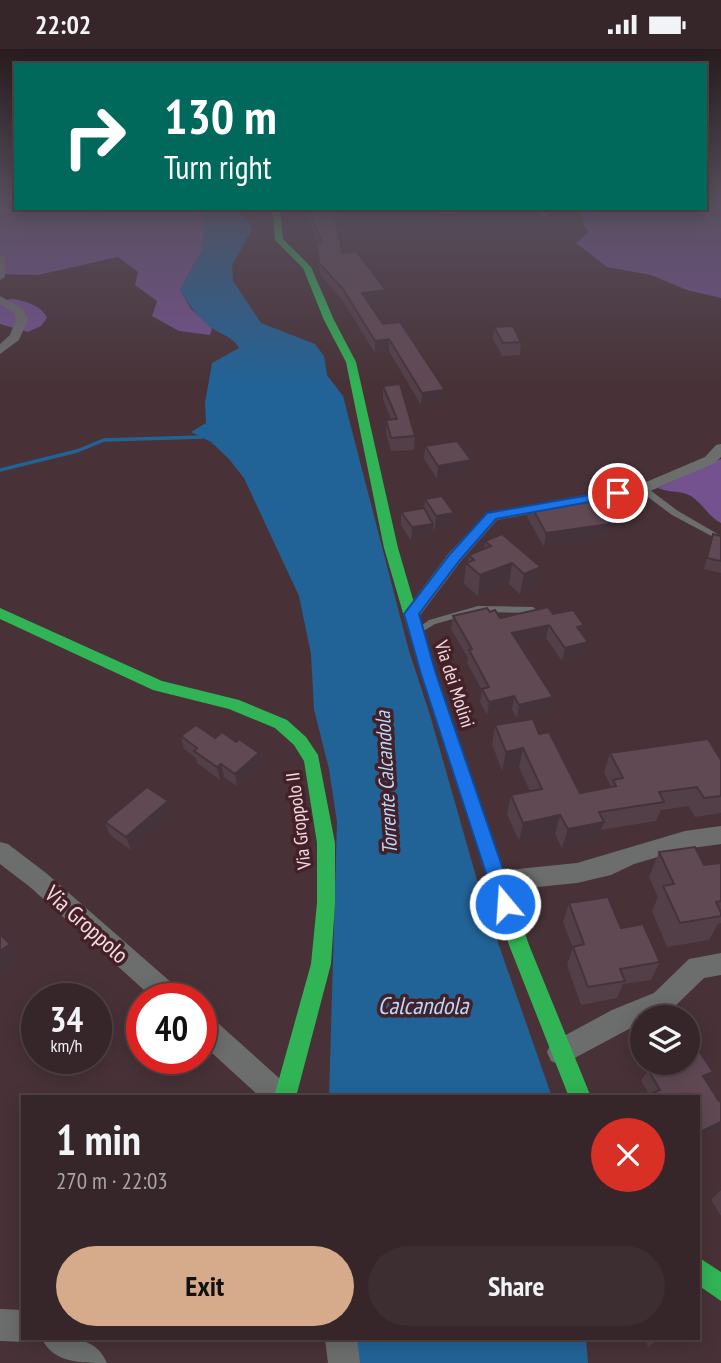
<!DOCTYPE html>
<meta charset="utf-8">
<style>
body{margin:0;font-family:"PT Sans Narrow",sans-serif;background:#3d2e31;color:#f1f3f6;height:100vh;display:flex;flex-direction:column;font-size:26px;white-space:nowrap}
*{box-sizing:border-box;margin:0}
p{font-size:23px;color:#aaa5a8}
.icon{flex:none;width:38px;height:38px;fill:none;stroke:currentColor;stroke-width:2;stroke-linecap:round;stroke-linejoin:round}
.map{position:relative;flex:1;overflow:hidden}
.details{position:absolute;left:21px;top:1046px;width:679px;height:245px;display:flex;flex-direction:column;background:#362629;border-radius:0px;box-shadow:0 4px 18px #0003,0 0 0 2px #504346}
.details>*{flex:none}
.banner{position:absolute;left:14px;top:14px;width:693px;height:147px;border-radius:0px;box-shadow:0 4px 18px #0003,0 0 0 2px #504346;background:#00695c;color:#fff;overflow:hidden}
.controls{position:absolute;left:630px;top:956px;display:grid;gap:14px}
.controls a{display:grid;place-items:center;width:70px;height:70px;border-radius:50%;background:#362629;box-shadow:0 4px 18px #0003,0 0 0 2px #504346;font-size:35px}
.speed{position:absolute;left:21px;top:934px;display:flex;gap:14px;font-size:35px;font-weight:700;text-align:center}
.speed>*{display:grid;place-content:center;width:91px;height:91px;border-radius:50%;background:#362629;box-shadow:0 4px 18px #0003,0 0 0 2px #504346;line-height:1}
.speed small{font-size:18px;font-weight:400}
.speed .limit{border:10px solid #d22;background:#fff;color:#111}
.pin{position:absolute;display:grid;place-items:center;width:60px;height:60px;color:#fff;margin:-30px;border:4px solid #fff;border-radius:50%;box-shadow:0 2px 7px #0007}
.me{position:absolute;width:77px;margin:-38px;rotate:342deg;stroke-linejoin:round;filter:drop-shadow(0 0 5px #0008)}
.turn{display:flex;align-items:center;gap:24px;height:147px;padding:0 35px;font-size:32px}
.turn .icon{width:91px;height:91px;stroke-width:2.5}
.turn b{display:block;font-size:49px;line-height:60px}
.round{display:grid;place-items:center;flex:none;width:74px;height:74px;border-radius:37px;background:#3d2e31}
.head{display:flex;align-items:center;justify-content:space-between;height:119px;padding:0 35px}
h1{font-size:42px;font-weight:600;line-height:52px}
.button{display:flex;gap:14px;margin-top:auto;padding:14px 35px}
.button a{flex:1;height:80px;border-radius:42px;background:#d6ab8b;color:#111;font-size:28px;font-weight:600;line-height:80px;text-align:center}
.button a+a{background:#3d2e31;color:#f1f3f6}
.status{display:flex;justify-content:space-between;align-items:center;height:49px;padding:0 35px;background:#362629;direction:ltr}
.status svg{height:19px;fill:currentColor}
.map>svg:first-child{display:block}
.forest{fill:#745290}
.water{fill:#226397}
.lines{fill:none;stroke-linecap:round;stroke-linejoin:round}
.stream{stroke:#226397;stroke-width:3.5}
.lane{fill:#6c6e6e;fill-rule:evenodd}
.street{fill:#6c6e6e;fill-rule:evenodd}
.fast{fill:#30b455;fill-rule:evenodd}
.wall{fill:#533f48}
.shaded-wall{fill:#44333b}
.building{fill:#614954;stroke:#44333b;stroke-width:2}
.route{fill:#1a73e8;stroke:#114b97;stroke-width:2}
.labels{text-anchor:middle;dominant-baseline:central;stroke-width:7;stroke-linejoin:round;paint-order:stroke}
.street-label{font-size:19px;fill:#f4dbdf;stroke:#442028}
.water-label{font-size:21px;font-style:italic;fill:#b7dafa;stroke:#442028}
.near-street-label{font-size:23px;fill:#f4dbdf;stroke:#442028}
.near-water-label{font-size:24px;font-style:italic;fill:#b7dafa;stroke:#442028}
</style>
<div class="status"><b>22:02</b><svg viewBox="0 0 49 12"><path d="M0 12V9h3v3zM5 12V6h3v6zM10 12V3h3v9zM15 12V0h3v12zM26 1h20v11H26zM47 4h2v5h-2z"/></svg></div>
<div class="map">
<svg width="721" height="1314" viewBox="0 0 721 1314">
<rect width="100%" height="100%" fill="#483237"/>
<g class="forest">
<polygon points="0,151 16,151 8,158 12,162 65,161 101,164 123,159 199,160 205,164 202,201 180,241 191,260 212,279 210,286 179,282 152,267 157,252 135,236 138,223 118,208 38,226 0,225"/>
<polygon points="705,151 721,151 721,249 687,241 651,226 607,218 576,194 589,183 583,175 585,171 574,159 705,159"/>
<path d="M 13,250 C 25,252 41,256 47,269 L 41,277 L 28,283 L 0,275 L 0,252 Z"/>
<path d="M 721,410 L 721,474 C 708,467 703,455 691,447 C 681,441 669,444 658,439 Z"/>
</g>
<g class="water">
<path d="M 196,159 L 235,159 L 248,171 L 252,181 L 232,216 L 233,232 L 261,274 L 315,295 L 324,307 L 327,326 L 343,347 L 409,602 L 430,666 L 481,845 L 552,1048 L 329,1048 L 337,773 L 329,720 L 314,660 L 311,605 L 299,547 L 244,429 L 229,410 L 211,393 L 191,383 L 206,374 L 205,354 L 212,314 L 239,299 C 233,288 222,286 212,279 C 198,269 189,256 180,241 L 202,201 L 205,164 Z"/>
<polygon points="355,1290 586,1290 588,1314 359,1314"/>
</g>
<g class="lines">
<polyline class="stream" points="0,421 77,402 104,391 202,388"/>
<g class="lane">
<polygon points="421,159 447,162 499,159 447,164"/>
<polygon points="534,159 539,159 548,167 544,168"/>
<polygon points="640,438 646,438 678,462 721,487 721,492 672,466 640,442"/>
<polygon points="478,557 533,558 537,561 533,564 478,563 435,575 417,586 413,583 429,571"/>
</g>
<g class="street">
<polygon points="0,205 5,208 5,228 0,231"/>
<polygon points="0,247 23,260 28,270 19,291 0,305 0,295 10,286 16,270 14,264 0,255"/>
<polygon points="721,395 721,408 715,414 648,443 497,471 461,512 418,569 412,571 403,565 449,504 487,464 639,436 705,408 716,396"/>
<polygon points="721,777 721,795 685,800 634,815 611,826 577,834 498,842 490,839 487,832 490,825 498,822 577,814 685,782"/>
<polygon points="0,793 8,795 46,824 181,942 184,950 154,950 30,838 0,815"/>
<polygon points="721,904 721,926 704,929 672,960 655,968 642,968 642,973 569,1012 560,1016 551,1012 547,1003 551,994 612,961 654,944 689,910"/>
<polygon points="201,964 210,967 289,1038 292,1048 260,1048 201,994"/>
<polygon points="0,1260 23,1261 23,1290 30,1290 23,1293 0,1292"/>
<path d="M 42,1290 C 69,1289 95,1286 107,1314 C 80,1314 54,1314 42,1290 Z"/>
<polygon points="325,1290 357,1290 360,1314 328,1314"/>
</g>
<g class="fast">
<polygon points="272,159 280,159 283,190 311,218 334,271 356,313 398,499 429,605 529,896 591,1048 569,1048 509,896 415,605 384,499 346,313 324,271 303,219 275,191"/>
<polygon points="0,559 162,632 239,651 287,671 306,688 318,706 335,794 335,854 331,915 296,1048 274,1048 311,915 317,854 317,794 304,712 294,696 275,679 229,660 153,641 0,570"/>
<polygon points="698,1208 721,1223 721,1252 698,1236"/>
</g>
</g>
<g class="wall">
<polygon points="301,159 342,159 344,175 337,176 342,204 385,252 369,254 383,275 445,341 444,353 421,356 389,302 375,304 343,252 320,225 318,203 317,193 318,193 311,175"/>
<polygon points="494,278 521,293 520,306 502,307 493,290"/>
<polygon points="383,337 415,387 414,401 391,402 386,384 386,371 391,370 383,350"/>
<polygon points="425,397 469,425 437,430 424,410"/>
<polygon points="425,450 453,477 435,481 433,478 432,488 411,492 401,476 401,463 424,460"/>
<polygon points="530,455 555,455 610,475 607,489 544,498 527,468"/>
<polygon points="713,485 721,487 721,524 704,520"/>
<polygon points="485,492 541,518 537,538 520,545 509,535 478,547 464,535 466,514 468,514 469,506 484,500"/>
<polygon points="553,565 588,593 585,606 562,612 546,589 519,595 553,648 550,662 517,669 512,661 487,666 480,653 482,641 467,614 468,609 451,580 453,567 500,569"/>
<polygon points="495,676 539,685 580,744 611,738 604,723 610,704 721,711 721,764 695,768 689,757 661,761 656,772 601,781 597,791 562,799 555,785 519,792 507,765 511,746 530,742 519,719 502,722 492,695"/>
<polygon points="181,687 215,689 236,693 259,704 261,717 237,737 224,728 220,731 197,714 196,709 184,700"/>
<polygon points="171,766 131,801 110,786 105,773"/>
<polygon points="659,803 704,816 721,814 721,874 718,875 709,891 667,898 652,862 658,848 649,828"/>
<polygon points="569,854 621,879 660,913 651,931 623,935 617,949 581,956 567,916 573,899 563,873"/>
<polygon points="648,1021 706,1032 721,1079 698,1090 698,1048 651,1048 641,1032"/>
<polygon points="721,1141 721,1167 711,1151"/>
<polygon points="645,1290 677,1290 648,1298"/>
</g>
<g class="shaded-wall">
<polygon points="339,159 342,159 342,165 344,165 344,175 332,177 332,167"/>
<polygon points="386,241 385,252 362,255 362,244"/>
<polygon points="389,290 389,302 375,304 375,292"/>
<polygon points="445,341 444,353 421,356 422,344"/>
<polygon points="471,411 469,425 437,430 438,417"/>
<polygon points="454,464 453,477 435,481 436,467"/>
<polygon points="433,475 432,488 411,492 412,478"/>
<polygon points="610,475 607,489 544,498 546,484"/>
<polygon points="512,514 509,535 478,547 480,526"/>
<polygon points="541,518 537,538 520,545 524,525"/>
<polygon points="549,576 546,589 510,597 512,584"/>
<polygon points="584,576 581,589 577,578"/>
<polygon points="588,593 585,606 562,612 565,599"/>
<polygon points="514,647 512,661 487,666 489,653"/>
<polygon points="553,648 550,662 517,669 519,656"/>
<polygon points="523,699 519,719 502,722 506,703"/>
<polygon points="259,704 261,717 237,737 235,725"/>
<polygon points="221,715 224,728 220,731 217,718"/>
<polygon points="168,752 171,766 131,801 126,788"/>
<polygon points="560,766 555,785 519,792 523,774"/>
<polygon points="604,773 597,791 562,799 568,780"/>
<polygon points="10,895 20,913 1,928 0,926 0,902"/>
<polygon points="713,1023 705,1034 703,1027"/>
<polygon points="721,1073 721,1079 698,1090 698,1084"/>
<polygon points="664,1290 677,1290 648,1298 656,1292"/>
</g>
<g class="building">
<polygon points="307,159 340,159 344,165 332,167 336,171 342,204 356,202 386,241 362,244 383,275 400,273 445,341 422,344 389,290 375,292 343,240 319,214 317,193 322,193 311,165"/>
<polygon points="513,277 521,293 503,294 494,278"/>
<polygon points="400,335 415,387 391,389 386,371 397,370 383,337"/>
<polygon points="457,392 471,411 438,417 425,397"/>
<polygon points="442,447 454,464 436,467 425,450"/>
<polygon points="592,449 610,475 546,484 530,455 553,452 555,455"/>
<polygon points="424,459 433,475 412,478 401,463"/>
<polygon points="502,485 541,518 524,525 512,514 480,526 466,514 474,511 469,506 491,497 485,492"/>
<polygon points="713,485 721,487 721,512 707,509"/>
<polygon points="548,558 553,565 573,561 584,576 577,578 588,593 565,599 549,576 512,584 553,648 519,656 514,647 489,653 482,640 489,638 469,601 472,600 453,567 487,559 490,563 495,561 500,569"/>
<polygon points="533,670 539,685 549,683 580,744 616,737 613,731 623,729 610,704 708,690 721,711 721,747 704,749 697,738 659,743 664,753 599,763 604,773 568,780 560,766 523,774 511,746 542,740 523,699 506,703 495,676"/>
<polygon points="196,676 215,689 222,683 236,693 239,690 259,704 235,725 221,715 217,718 194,702 197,699 181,687"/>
<polygon points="147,738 168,752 126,788 105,773"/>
<polygon points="695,798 704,816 721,814 721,852 716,853 721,864 721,867 680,874 663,837 674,835 659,803"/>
<polygon points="608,848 621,879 643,875 660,913 620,920 625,932 588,938 573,898 584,895 569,854"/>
<polygon points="0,885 10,895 0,902"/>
<polygon points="699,1002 713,1023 703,1027 719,1052 721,1052 721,1073 698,1084 698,1048 656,1048 653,1044 660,1041 648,1021 669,1013 688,1013 688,1006"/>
</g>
<linearGradient id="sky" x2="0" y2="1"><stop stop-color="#281c1e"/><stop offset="0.45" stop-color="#584f5e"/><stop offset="1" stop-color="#584f5e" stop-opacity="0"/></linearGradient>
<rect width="721" height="335" fill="url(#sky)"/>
<polygon class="route" points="618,441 622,442 622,447 496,470 460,511 419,565 436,625 515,855 512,861 505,863 499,861 496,855 421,625 404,565 450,505 487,464"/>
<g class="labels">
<g class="street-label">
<text transform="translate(455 635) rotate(72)">Via dei Molini</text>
<text transform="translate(298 772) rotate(-97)">Via Groppolo II</text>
</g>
<g class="water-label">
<text transform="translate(386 734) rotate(-93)">Torrente Calcandola</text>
</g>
<g class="near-street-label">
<text transform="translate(87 875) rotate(42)">Via Groppolo</text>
</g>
<g class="near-water-label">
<text x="423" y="956">Calcandola</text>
</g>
</g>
</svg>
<div class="controls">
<a><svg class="icon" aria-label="layers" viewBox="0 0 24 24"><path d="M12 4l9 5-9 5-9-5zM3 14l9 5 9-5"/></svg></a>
</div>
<div class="speed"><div>34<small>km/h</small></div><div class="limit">40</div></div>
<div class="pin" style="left:618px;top:444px;background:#d93025"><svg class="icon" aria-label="arrive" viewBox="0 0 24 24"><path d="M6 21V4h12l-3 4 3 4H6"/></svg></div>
<svg class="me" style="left:505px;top:855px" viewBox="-20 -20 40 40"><circle r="17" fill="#1a73e8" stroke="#fff" stroke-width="3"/><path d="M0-11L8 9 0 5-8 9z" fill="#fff"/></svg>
<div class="banner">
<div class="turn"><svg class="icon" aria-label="right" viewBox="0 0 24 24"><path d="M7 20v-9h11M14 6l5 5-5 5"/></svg><div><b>130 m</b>Turn right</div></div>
</div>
<section class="details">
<div class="head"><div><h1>1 min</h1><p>270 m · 22:03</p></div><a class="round" style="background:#d93025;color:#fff"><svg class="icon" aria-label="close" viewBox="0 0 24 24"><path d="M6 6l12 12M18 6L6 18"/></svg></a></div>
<div class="button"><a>Exit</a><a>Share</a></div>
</section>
</div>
